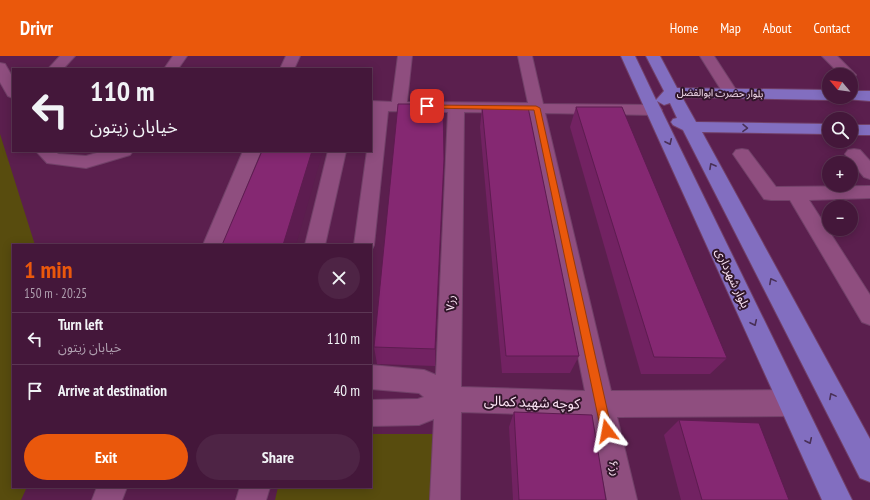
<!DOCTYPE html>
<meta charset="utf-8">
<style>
body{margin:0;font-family:"PT Sans Narrow","Noto Sans Arabic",sans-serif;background:#4e2445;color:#f1f3f6;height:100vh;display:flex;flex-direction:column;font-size:15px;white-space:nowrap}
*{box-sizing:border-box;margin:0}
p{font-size:13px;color:#af9faf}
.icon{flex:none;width:22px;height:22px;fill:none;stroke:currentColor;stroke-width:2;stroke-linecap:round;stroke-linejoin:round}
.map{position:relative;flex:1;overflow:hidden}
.sheet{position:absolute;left:12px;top:188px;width:360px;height:244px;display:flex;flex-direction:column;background:#44173a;border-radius:0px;box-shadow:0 2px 10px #0003,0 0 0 1px #5c3654}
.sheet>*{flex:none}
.banner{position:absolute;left:12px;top:12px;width:360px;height:84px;border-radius:0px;box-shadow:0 2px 10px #0003,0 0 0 1px #5c3654;background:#44173a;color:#f1f3f6;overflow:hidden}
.needle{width:26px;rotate:299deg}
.fabs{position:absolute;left:822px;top:12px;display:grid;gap:8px}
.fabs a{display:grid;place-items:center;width:36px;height:36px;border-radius:50%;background:#44173a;box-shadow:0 2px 10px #0003,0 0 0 1px #5c3654;font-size:20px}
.pin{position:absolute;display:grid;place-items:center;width:34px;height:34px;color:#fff;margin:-17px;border-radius:8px;box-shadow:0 2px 6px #0006}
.me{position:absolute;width:44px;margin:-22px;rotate:347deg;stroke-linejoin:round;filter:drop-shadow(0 0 3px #0008)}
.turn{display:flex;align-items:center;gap:14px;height:84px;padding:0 12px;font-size:18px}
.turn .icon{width:52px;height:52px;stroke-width:2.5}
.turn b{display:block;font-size:28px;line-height:34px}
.round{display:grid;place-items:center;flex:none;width:42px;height:42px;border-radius:21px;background:#4e2445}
.head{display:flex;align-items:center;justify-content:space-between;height:68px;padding:0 12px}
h1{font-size:24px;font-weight:700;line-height:30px;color:#ea580c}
.button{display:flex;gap:8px;margin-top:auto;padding:8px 12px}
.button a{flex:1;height:46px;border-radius:24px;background:#ea580c;color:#fff;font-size:16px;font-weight:700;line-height:46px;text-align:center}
.button a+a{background:#4e2445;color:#f1f3f6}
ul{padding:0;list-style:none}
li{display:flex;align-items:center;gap:12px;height:52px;padding:0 12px;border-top:1px solid #5c3654}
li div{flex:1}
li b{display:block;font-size:15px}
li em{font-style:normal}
header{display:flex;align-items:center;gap:24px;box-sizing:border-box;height:56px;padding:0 20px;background:#ea580c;color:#fff}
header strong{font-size:19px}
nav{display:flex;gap:22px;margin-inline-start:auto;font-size:14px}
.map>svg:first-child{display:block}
.green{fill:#584c0e}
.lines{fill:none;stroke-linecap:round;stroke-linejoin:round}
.minor-casing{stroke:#724169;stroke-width:2}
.major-casing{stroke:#724169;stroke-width:2}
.minor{fill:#8f4e7f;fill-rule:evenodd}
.major{fill:#826ec0;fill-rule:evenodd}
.wall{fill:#722262}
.shaded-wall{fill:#5d1c50}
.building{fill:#852872;stroke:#5d1c50}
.oneway{stroke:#493057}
.route{fill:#ea580c;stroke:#983908}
.labels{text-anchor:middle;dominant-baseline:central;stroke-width:4;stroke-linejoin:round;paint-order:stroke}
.far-street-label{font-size:10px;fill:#fce5f5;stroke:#31162a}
.street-label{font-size:12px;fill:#fce5f5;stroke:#31162a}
.near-street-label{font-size:14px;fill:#fce5f5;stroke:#31162a}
</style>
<header>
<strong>Drivr</strong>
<nav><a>Home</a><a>Map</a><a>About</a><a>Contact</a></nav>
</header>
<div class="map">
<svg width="870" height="444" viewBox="0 0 870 444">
<rect width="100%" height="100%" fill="#5b1f4e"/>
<g class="green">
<polygon points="0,78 35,189 13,189 13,431 27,431 21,444 0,444"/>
<polygon points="371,378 435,378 432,444 275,444 278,431 371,431"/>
</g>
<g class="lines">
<g class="minor-casing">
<g id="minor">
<polygon points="60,0 75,0 63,13 48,13"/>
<polygon points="173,0 187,0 178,13 164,13"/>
<polygon points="286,0 300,0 294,13 280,13"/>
<path d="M 398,0 L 412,0 L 407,46 L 528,47 L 518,0 L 532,0 L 543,48 L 654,49 L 660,51 L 662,54 L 660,57 L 654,59 L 545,57 L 611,335 L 791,334 L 800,338 L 804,347 L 800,356 L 791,360 L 617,361 L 637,444 L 607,444 L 590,360 L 461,356 L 460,444 L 430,444 L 434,363 L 419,369 L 371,370 L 371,344 L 418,343 L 424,341 L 419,337 L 371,333 L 371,309 L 424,314 L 436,319 L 448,56 L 388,55 L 374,189 L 371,195 L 371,189 L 354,189 L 367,95 L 371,95 L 372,55 L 371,55 L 371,45 L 392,46 ZM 464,56 L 529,57 L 585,335 L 461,331 Z"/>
<polygon points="700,0 714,0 738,37 735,40 730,42 725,40"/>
<polygon points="822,0 837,0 856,19 854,22 851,23 851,19 841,19"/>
<polygon points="0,7 5,8 13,22 13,42 8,40 0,26"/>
<polygon points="742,93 748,94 776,131 870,130 870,142 809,144 870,239 870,269 862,266 790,144 771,144 764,143 733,98 736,94"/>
<polygon points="854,93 860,94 870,105 870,123 864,121 845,98 848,94"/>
<polygon points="36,95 55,95 58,98 86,100 104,95 133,95 130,99 86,112 47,107"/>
<polygon points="243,95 261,95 223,189 203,189"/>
<polygon points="328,95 346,95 325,189 305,189"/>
<polygon points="97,431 127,431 122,444 92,444"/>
<polygon points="240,431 270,431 266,444 236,444"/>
</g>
</g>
<g class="major-casing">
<g id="major">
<polygon points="621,0 635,0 656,44 664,35 646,0 660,0 677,32 829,34 829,41 835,41 829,44 682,41 696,66 829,68 829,78 702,76 870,383 870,426 860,422 683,74 673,69 671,66 673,63 677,62 670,47 664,49 657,45 852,444 822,444"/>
<polygon points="851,35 870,35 870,45 846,43 844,41 851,41"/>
<rect x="851" y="69" width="19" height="10"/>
</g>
</g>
<use href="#minor" class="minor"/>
<use href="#major" class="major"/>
</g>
<g class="wall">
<polygon points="482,51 579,300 570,317 502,317 480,71"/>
<polygon points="576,51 727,302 710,318 641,318 570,71"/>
<polygon points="444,103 443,123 435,310 377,308 374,291"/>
<polygon points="514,356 606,444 513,444 509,371"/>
<polygon points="679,364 789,444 681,444 664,379"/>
</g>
<g class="shaded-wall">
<polygon points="312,95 323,95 296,189 283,189"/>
<polygon points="444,103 443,123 435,310 435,293"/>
</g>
<g class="building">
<polygon points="398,48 443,48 444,103 435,293 374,291"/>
<polygon points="482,51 528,51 579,300 506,300"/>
<polygon points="576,51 622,51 727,302 654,301"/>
<polygon points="262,95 312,95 283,189 222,189"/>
<polygon points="514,356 592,359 606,444 519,444"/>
<polygon points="679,364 759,367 789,444 702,444"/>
</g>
<defs><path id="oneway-chevron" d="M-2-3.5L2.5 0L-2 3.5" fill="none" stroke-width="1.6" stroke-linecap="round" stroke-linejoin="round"/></defs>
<g class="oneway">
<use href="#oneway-chevron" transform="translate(745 72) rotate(1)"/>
<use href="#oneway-chevron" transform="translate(669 86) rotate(65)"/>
<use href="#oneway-chevron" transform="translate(712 110) rotate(-119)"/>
<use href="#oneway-chevron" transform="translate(772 225) rotate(-118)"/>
<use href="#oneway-chevron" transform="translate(754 267) rotate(65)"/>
<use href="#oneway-chevron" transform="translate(832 340) rotate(-118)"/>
<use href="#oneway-chevron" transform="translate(809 385) rotate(65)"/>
</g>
<polygon class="route" points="425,49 536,50 540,52 612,375 611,379 607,381 603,379 601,375 534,54 427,52 425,52"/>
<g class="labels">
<g class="far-street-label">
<text transform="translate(720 37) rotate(1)">بلوار حضرت ابوالفضل</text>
</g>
<g class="street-label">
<text transform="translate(733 222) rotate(65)">بلوار شهرداری</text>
<text transform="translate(450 247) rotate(-88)">رز۷</text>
<text transform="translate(615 412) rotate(77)">رز۶</text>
</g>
<g class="near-street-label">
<text transform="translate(532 346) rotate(2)">کوچه شهید کمالی</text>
</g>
</g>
</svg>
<div class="fabs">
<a><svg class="needle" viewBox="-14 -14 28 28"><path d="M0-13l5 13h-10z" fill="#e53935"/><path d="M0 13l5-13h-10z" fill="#af9faf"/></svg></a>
<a><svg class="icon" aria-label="search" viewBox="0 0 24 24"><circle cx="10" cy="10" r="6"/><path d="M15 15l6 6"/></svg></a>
<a>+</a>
<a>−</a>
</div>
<div class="pin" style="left:427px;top:50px;background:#d93025"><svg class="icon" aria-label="arrive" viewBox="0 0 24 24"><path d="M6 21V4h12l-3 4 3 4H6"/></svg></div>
<svg class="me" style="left:607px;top:375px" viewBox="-20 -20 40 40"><path d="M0-17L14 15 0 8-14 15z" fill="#ea580c" stroke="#fff" stroke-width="4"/></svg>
<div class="banner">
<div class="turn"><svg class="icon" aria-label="left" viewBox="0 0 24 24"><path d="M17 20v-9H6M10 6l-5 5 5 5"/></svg><div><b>110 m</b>خیابان زیتون</div></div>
</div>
<section class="sheet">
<div class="head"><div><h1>1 min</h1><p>150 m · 20:25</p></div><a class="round"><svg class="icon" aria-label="close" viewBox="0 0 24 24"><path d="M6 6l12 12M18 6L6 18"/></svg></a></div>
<ul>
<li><svg class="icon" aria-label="left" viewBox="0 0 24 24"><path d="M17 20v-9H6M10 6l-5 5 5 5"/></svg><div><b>Turn left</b><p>خیابان زیتون</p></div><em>110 m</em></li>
<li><svg class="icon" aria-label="arrive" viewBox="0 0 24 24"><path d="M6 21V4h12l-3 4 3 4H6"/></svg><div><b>Arrive at destination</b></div><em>40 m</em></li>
</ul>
<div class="button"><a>Exit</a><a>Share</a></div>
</section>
</div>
